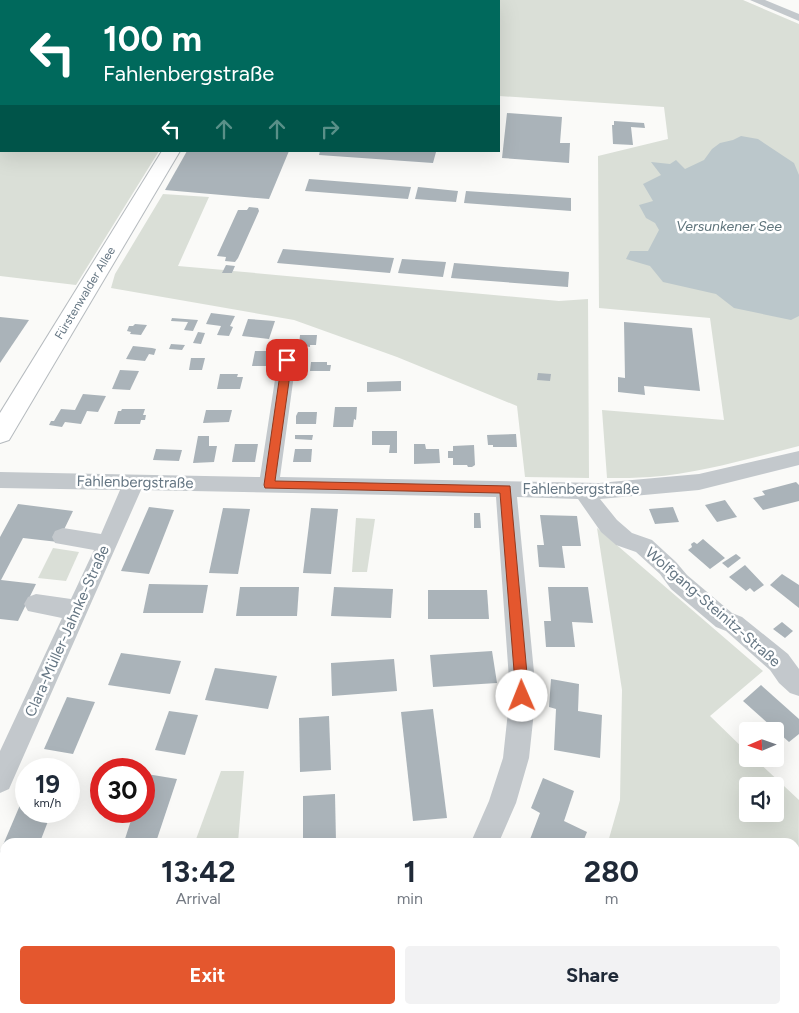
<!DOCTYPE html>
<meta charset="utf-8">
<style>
body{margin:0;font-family:Figtree,sans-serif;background:#f2f2f3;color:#1f2937;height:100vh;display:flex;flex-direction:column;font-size:19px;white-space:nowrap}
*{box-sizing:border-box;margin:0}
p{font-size:16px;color:#747a83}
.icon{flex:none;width:28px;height:28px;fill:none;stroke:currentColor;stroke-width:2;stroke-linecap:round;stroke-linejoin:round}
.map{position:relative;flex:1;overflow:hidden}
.side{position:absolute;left:0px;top:838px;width:800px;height:176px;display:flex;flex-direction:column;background:#fff;border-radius:15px 15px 0 0;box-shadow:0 5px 20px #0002}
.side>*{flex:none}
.guide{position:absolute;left:0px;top:0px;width:500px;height:152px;box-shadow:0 5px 20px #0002;background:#00695c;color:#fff;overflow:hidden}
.needle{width:32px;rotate:268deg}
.fabs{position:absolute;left:739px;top:722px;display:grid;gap:10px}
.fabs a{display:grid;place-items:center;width:45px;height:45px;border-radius:5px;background:#fff;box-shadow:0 5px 20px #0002;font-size:25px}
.speed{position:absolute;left:15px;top:758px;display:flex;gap:10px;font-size:25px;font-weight:700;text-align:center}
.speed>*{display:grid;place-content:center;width:65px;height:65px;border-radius:50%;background:#fff;box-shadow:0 5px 20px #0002;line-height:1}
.speed small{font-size:12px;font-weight:400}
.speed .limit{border:8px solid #d22;background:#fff;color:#111}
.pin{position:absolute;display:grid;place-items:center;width:42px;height:42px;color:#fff;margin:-21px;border-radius:10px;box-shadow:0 2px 8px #0006}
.me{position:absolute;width:55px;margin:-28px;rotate:359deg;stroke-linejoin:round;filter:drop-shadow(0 0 4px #0008)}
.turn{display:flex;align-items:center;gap:18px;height:105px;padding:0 20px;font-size:22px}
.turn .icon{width:65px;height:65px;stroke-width:2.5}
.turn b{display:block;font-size:35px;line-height:42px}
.lanes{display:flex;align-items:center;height:48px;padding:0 20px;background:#0003;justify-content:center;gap:25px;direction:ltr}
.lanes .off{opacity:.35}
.eta{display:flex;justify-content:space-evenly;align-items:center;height:85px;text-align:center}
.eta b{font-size:30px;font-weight:700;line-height:35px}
.cta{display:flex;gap:10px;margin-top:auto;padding:10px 20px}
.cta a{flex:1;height:58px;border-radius:5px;background:#e4572e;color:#fff;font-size:20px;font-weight:700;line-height:58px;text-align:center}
.cta a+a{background:#f2f2f3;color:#1f2937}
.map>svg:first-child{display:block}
.green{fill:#dadfd7;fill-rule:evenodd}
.water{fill:#bbc7cb}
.building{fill:#aab3b9}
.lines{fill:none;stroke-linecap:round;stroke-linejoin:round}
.major-casing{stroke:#b5babe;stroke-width:2}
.minor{fill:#c3c8cc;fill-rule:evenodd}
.major{fill:#fff;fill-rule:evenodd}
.route{fill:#e4572e;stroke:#94391e}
.labels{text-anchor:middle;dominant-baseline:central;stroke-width:5;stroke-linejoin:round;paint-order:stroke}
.far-street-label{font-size:12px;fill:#657683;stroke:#fff}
.far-water-label{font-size:14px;font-style:italic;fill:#60757c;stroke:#fff}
.street-label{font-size:15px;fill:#657683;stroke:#fff}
</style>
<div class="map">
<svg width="799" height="1013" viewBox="0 0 799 1013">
<rect width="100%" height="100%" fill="#fafaf8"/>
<g class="green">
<path d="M 275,0 L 743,0 L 799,24 L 799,446 C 750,458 701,473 650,477 C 636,478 622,478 607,478 L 602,410 L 724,420 L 710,318 L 599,308 L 598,156 L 668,139 L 664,107 L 499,96 L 499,1 Z"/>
<polygon points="0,111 1,151 159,151 76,285 0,276"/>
<polygon points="163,194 209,197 178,266 224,270 223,273 232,273 233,271 559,301 588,299 589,478 525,477 517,406 397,357 294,320 111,288 115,274"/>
<polygon points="356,518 375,519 367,572 352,572"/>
<path d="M 597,528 L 763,671 L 710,716 L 747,752 L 748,759 L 755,759 L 799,800 L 798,988 L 795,991 L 795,842 L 608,842 L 620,800 L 622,690 ZM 748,786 L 775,786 L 775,814 L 748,814 Z"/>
<polygon points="53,548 79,552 66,581 38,578"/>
<polygon points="221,771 244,771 238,842 195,842"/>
<polygon points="408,1009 779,1009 776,1013 364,1013"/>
</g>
<polygon class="water" points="741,136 758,139 794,163 799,175 799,316 791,320 734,308 716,294 663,282 650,266 626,259 630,251 648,251 659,230 655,223 646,218 639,205 653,201 643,184 661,175 651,162 670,164 676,160 685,169 704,160 712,149 720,143 733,140"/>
<g class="building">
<polygon points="507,113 562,117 560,143 570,143 569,163 502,158"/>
<polygon points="614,121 644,123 645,128 631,127 633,145 613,144 612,125 614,125"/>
<polygon points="187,151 289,151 269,199 165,190"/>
<polygon points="320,151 419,151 436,152 433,163 319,155"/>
<polygon points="309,179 411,187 408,199 305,191"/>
<polygon points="418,187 458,191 456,202 415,199"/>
<polygon points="466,191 571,198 571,211 464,203"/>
<polygon points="249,207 258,208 259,211 238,258 235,262 225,261 226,257 217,256 238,210 247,210"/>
<polygon points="283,249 394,258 390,273 277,263"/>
<polygon points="402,259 446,262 443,277 398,273"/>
<polygon points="454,263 569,272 568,287 451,278"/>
<polygon points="226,265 235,266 232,273 222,273"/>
<polygon points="211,313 235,316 230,326 233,327 229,336 217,335 221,326 206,324"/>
<polygon points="0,317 29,320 0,363"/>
<polygon points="172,318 198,320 193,331 184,330 188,322 171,321"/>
<polygon points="248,319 275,321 269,339 242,336"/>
<polygon points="624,322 692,328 700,391 644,386 645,395 618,392 618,377 625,378"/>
<polygon points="135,324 147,325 141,335 130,334 131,332 127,331 129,326 133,326"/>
<polygon points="198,332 205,333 201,344 193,343"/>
<polygon points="300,335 317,335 316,345 310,345 310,347 299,345"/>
<polygon points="171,344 185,345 182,350 169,349"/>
<polygon points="133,346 152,348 156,349 154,355 149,354 145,361 126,359"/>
<polygon points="255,351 269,351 266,366 252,366"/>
<polygon points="191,358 205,358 202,370 189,370"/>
<polygon points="311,362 327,362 327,365 331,365 330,371 310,371"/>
<polygon points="120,370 139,371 130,390 112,389"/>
<polygon points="538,373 551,374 550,381 537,380"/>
<polygon points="220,374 238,374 237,377 243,377 240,389 217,389"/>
<polygon points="401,381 401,391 367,392 367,382"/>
<polygon points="83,394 106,396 98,412 87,411 81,424 65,422 62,427 49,425 51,421 54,421 61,409 75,410"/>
<polygon points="335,407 357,407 356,420 354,419 353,427 333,427"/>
<polygon points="122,409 145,409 143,415 146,415 145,420 141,420 140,424 114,424 118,411 121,411"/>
<polygon points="206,410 232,410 229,422 203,423"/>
<polygon points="298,412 317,412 316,424 296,424 296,416"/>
<polygon points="372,431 397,431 397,453 389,453 390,445 372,445"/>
<polygon points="516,434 517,447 493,447 493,445 488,445 487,435"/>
<polygon points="295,435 313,435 312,440 295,439"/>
<polygon points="198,436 209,436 209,446 217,446 214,462 193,463"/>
<polygon points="235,444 258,444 255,462 232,462"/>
<polygon points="414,444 425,444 426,449 439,449 440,463 414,464"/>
<polygon points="474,445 475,465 472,467 468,467 467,465 453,465 453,458 448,458 448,451 453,451 453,446"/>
<polygon points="156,449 182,450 179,461 153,460"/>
<polygon points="295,449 312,449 311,462 293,462"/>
<polygon points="796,482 799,485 799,501 763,510 753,498 765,495 762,491"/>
<polygon points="725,500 737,517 717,522 705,505"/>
<polygon points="18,504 73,511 58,542 23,538 1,580 36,584 18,621 0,619 0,537"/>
<polygon points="149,507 174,510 149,574 121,571"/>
<polygon points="673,507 679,522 655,524 649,509"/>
<polygon points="223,508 250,509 238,574 209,573"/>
<polygon points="311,508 338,509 331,574 303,573"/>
<polygon points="474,513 480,513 481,528 474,528"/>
<polygon points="540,515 577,516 581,546 562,546 565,568 539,567 537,545 544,545"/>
<polygon points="703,539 725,558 710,569 688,550 692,547 691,544 694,542 697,544"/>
<polygon points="736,554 741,558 728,568 722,563"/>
<polygon points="745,565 764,585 754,592 750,588 746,591 729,577"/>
<polygon points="782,574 799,585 799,608 770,585"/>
<polygon points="149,584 208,585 203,613 143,613"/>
<polygon points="240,587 299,587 297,616 236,616"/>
<polygon points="334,587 393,589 391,618 331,616"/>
<polygon points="548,587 588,587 593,623 572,622 575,647 546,647 544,621 551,621"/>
<polygon points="428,590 487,590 489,619 428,619"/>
<polygon points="782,622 793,631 785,638 773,629"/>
<polygon points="492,651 497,683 433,687 430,655"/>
<polygon points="121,653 181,661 170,694 108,685"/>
<polygon points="394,659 397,691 332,696 331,663"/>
<polygon points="215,668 277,676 268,709 205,700"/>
<polygon points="551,679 579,684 578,711 602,715 600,758 554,750 556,709 549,707"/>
<polygon points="761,685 799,719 799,734 789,742 743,701"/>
<polygon points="67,697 95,702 73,754 44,749"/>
<polygon points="433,709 447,818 413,821 401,712"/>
<polygon points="169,711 198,715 185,755 155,750"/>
<polygon points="329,716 331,770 300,772 299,718"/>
<polygon points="147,774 177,779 156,842 124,842 134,811 144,811 144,785"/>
<polygon points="543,778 574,791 564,821 587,832 583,842 529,842 540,813 531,808"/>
<polygon points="26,791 26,811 52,811 40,842 5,842 5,875 0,874 0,852"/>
<polygon points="335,794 336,842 303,842 303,796"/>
<polygon points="7,1009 62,1009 62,1012 48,1013 6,1013"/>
</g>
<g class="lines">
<g class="major-casing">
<polygon id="major" points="162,151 180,151 9,440 0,443 0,413"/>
</g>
<g class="minor">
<polygon points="750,0 765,0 799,14 799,21"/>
<rect x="0" y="19" width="1" height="6"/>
<polygon points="287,354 293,356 296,360 280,477 599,483 699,474 799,451 799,465 699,490 600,499 617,520 632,533 652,540 676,562 687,575 732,613 742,617 788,654 799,669 799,696 790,693 779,683 770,670 726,631 716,627 671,589 660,574 636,552 616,545 601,532 578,499 517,497 536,693 529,758 516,803 499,842 471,842 489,801 503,758 510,693 496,497 141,490 9,789 0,793 0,751 62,618 28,611 24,604 28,597 36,594 71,599 94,550 55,543 52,537 55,531 63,528 101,534 120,490 0,488 0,472 260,477 278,360 281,356"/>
<polygon points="0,895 5,896 5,926 0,925"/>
</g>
<use href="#major" class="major"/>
</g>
<polygon class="route" points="287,357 292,360 275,481 510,486 529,696 527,700 522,702 518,700 516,696 500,493 265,488 264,485 282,360"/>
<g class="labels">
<g class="far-street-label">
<text transform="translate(85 293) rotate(-59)">Fürstenwalder Allee</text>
</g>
<g class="far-water-label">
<text x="729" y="226">Versunkener See</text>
</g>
<g class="street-label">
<text transform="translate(135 482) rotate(1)">Fahlenbergstraße</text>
<text x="581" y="489">Fahlenbergstraße</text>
<text transform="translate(713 607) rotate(41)">Wolfgang-Steinitz-Straße</text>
<text transform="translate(67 631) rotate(-66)">Clara-Müller-Jahnke-Straße</text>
</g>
</g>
</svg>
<div class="fabs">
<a><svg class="needle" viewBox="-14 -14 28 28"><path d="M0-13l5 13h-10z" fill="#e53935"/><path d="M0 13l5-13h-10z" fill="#747a83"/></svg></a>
<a><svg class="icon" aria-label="sound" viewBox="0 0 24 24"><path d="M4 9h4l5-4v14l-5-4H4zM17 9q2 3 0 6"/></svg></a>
</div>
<div class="speed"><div>19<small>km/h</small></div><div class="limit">30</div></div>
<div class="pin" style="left:287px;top:360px;background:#d93025"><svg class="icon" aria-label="arrive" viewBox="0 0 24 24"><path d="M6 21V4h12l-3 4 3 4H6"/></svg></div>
<svg class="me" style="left:522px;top:696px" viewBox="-20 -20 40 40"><circle r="19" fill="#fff"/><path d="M0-13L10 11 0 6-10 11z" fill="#e4572e"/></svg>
<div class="guide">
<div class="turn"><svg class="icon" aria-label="left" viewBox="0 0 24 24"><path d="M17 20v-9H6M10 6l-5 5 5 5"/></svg><div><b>100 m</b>Fahlenbergstraße</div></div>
<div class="lanes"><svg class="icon" aria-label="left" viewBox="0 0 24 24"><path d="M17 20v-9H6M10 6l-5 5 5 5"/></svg><svg class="icon off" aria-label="ahead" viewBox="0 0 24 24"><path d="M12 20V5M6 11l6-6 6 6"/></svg><svg class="icon off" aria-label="ahead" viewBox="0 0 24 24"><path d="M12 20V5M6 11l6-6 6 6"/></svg><svg class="icon off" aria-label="right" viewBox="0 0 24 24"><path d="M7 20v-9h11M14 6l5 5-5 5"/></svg></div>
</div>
<section class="side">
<div class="eta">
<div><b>13:42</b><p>Arrival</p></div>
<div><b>1</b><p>min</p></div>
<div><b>280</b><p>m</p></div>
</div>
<div class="cta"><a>Exit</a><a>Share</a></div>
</section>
</div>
